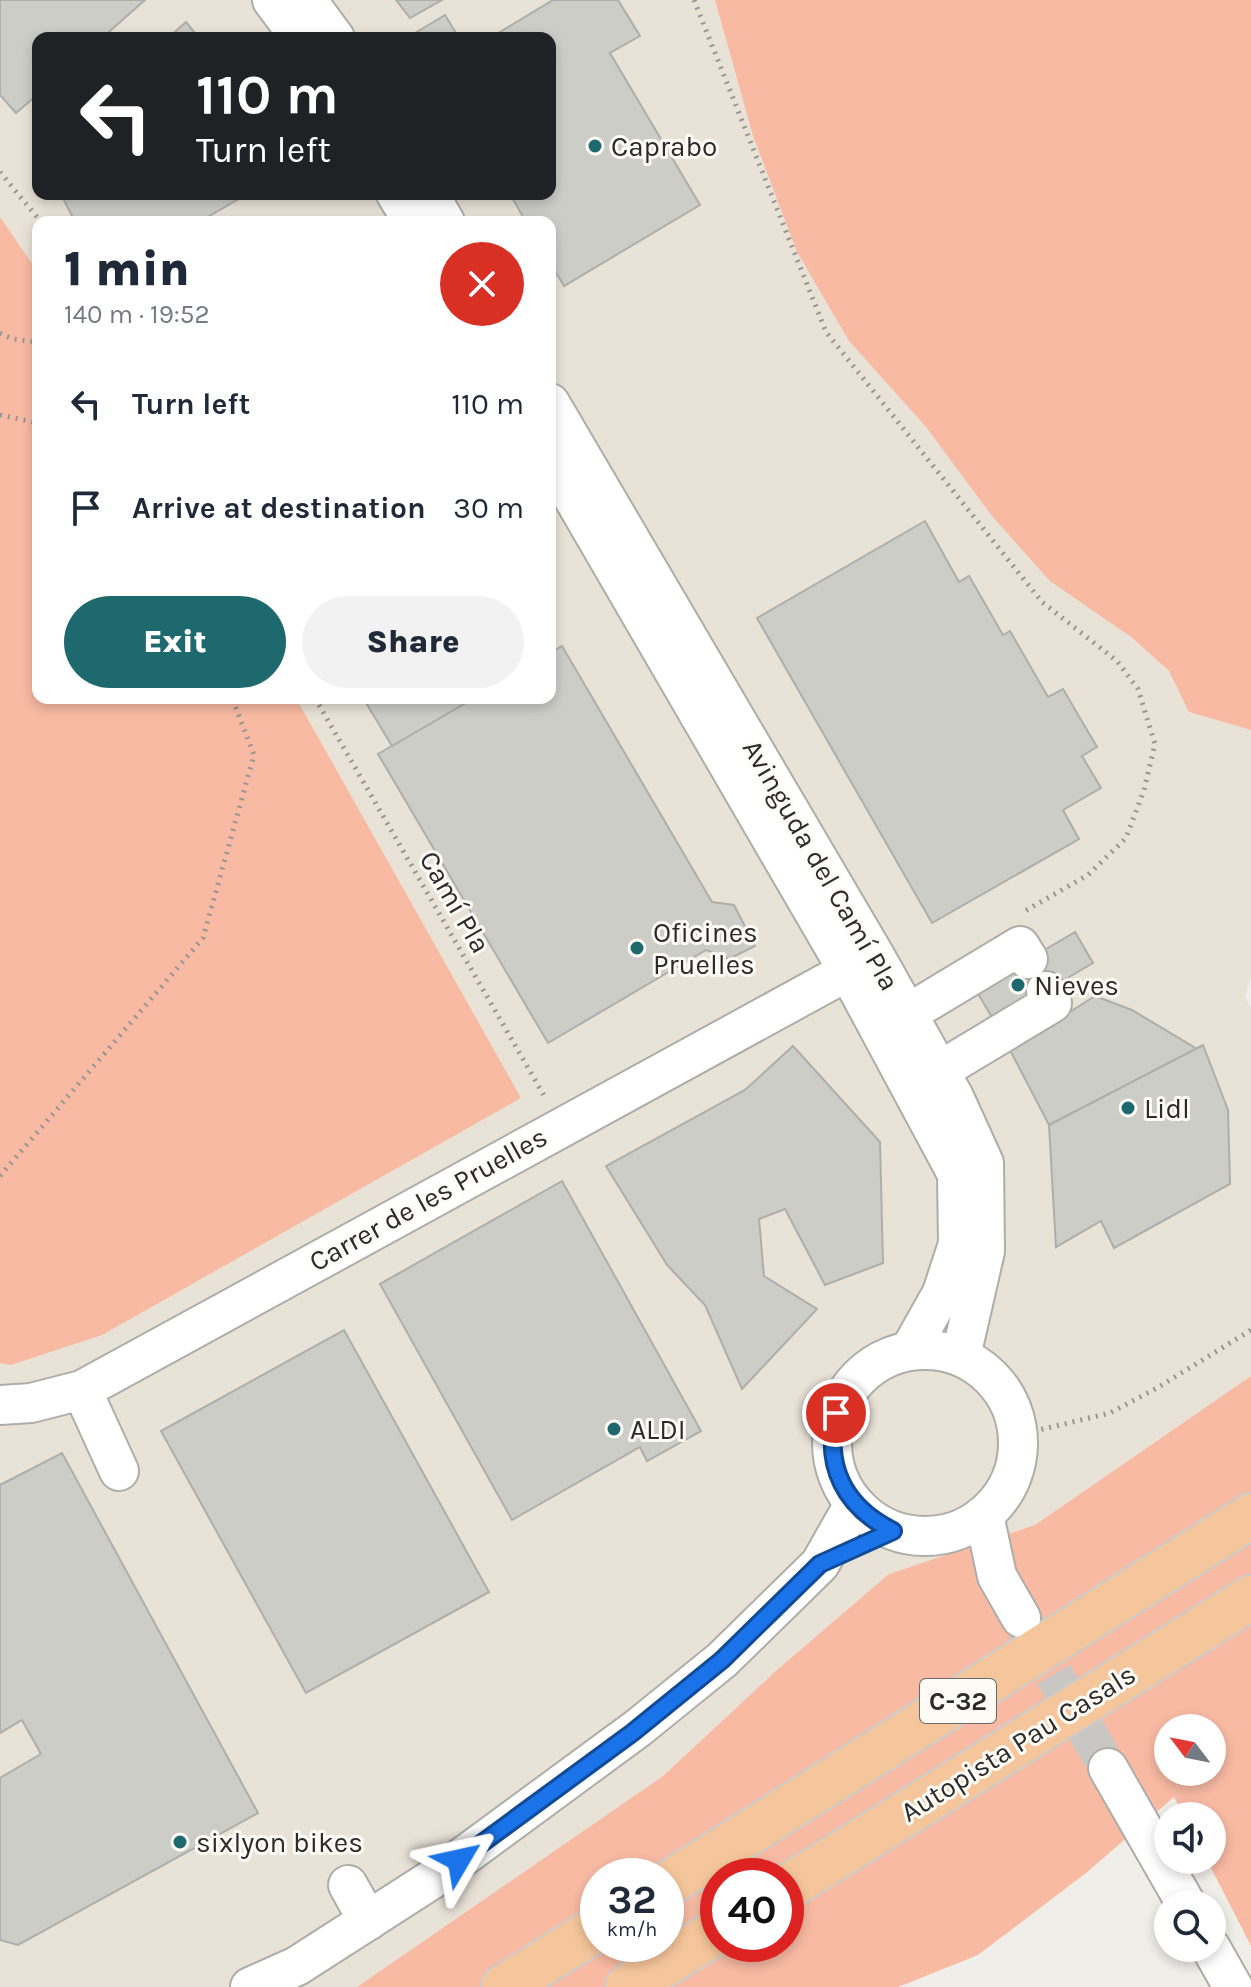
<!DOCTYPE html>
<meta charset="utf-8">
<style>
body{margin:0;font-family:Karla,sans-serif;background:#f2f2f3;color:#1f2937;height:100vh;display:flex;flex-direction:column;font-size:30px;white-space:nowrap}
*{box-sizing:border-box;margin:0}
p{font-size:26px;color:#747a83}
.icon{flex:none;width:44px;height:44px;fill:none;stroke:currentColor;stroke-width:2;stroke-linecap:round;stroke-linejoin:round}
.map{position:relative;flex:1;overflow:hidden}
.panel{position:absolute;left:32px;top:216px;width:524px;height:488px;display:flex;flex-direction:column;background:#fff;border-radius:16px;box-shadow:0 4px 12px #0003}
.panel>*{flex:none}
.banner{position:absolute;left:32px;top:32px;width:524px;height:168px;border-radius:16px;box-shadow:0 4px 12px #0003;background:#202124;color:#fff;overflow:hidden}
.needle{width:52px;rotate:302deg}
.controls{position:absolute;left:1154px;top:1714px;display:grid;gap:16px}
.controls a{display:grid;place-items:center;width:72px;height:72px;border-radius:50%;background:#fff;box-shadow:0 4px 12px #0003;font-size:40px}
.speed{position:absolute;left:580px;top:1858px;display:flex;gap:16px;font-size:40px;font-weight:700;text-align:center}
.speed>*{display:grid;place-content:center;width:104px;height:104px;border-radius:50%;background:#fff;box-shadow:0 4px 12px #0003;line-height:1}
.speed small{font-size:20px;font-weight:400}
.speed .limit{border:12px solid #d22;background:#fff;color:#111}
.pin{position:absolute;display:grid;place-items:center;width:68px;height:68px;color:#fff;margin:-34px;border:4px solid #fff;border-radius:50%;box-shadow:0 2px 8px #0007}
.me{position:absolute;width:88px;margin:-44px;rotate:54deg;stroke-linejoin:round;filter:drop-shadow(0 0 6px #0008)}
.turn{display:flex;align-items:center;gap:28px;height:168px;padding:0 32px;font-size:36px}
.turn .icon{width:104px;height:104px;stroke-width:2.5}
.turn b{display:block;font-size:56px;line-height:68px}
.round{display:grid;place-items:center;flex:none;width:84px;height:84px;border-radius:42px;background:#f2f2f3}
.summary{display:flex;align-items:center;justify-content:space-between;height:136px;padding:0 32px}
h1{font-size:48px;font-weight:800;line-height:60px}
.cta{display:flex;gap:16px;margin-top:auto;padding:16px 32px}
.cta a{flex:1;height:92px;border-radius:48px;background:#1d696e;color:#fff;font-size:32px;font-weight:800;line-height:92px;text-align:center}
.cta a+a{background:#f2f2f3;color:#1f2937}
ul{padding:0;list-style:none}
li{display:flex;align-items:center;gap:24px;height:104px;padding:0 32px}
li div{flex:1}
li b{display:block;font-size:30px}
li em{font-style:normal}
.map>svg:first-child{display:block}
.built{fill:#e8e2d7;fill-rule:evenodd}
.green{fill:#f8baa3;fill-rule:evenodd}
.building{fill:#cdcdc8;stroke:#aeaeaa;stroke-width:2}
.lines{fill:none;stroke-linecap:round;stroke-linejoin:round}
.minor-tunnel{stroke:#c9c7c3;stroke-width:38;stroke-dasharray:38 19;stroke-linecap:butt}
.minor-casing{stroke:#aeada8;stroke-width:42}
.highway-casing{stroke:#ccc;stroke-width:48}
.path{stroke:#989693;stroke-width:5;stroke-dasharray:2 6;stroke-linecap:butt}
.minor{stroke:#fff;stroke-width:38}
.highway{stroke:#f5c69b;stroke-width:44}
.route-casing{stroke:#114b97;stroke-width:20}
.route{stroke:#1a73e8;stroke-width:14}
.poi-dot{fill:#1d696e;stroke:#fdfbf6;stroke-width:3}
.labels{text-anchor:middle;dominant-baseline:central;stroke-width:6;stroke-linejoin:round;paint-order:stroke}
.shield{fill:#fdfbf6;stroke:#6b6967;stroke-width:2}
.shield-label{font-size:26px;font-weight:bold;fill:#2c2b2a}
.poi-label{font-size:28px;fill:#2c2b2a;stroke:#fdfbf6;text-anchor:start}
.street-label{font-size:28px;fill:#2c2b2a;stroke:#fdfbf6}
</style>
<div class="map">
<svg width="1251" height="1987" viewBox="0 0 1251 1987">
<rect width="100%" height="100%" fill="#f0eee9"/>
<path class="built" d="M 0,0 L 715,0 L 753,136 L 797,252 L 849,341 L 926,427 L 992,516 L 1169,671 L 1189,712 L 1251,730 L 1251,977 L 1245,997 L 1251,1007 L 1251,1376 L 1035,1525 L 889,1574 L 778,1669 L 663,1776 L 357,1987 L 0,1987 L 0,1363 L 11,1364 L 520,1098 L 296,698 L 550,698 L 550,222 L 38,222 L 38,272 L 0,217 ZM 38,38 L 550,38 L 550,194 L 38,194 Z"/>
<g class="green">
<polygon points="715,0 1251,0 1251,730 1189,712 1169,671 1131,637 1050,581 992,516 926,427 849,341 797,252 753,136"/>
<polygon points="0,217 38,272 38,698 296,698 521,1098 102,1335 11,1365 0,1363"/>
<path d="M 1251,1376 L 1251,1946 L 1207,1860 L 1212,1860 L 1212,1816 L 1184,1816 L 1174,1797 L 1086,1873 L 978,1955 L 898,1987 L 357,1987 L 663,1776 L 778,1669 L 889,1574 L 1035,1525 ZM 1168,1728 L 1212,1728 L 1212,1772 L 1168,1772 ZM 598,1876 L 666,1876 L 666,1944 L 598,1944 ZM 718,1876 L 786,1876 L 786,1944 L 718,1944 Z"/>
</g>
<g class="building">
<polygon points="0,0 145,0 102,38 38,38 38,94 16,113 0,95"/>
<polygon points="396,0 442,0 410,18"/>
<polygon points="553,0 618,0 640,36 610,53 700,205 564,286 550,262 550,222 526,222 510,194 550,194 550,38 490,38"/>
<polygon points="445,15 459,38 418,38 415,33"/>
<polygon points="186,22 199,38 168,38"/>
<polygon points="61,194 247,194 199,222 75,222"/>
<polygon points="925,521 959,582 969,576 1003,635 1010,631 1048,697 1063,689 1097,747 1082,756 1101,788 1063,810 1079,839 932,923 757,618"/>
<polygon points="562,646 712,902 734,905 755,946 729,959 706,950 548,1043 378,754 474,698 550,698 550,653"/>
<polygon points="363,698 474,698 392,746"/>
<polygon points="1075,932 1093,963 994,1021 976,990"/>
<polygon points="1095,996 1132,1010 1197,1049 1049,1125 1010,1050"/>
<polygon points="1203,1045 1228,1110 1230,1184 1114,1248 1101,1221 1056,1247 1049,1125"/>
<polygon points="793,1046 880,1142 883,1263 825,1285 785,1209 759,1219 764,1276 817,1309 742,1389 705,1305 667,1265 606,1166 745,1090"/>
<polygon points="562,1181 701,1431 647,1461 640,1447 512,1520 380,1284"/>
<polygon points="344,1330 489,1592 306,1693 161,1431"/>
<polygon points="62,1453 258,1813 18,1945 0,1940 0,1778 41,1754 22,1720 0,1733 0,1485"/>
</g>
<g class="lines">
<polyline class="minor-tunnel" points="1025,1625 1108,1768"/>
<g class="minor-casing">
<g id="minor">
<polyline points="272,0 300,38"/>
<polyline points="307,0 335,38"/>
<polyline points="396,194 413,222"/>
<polyline points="429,194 445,222"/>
<polyline points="550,403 875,956 954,1097 984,1163 985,1251 961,1356"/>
<polyline points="550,458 848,971 957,1174 958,1244 942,1293 910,1350"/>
<polyline points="907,1014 1020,946 1028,959"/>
<polyline points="939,1071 1052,1003 1046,991"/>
<circle cx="925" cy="1443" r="93"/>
<polyline points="82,1390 119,1471"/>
<polyline points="0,1405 31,1403 82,1390 848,971"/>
<polyline points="984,1515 997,1576 1021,1618"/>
<polyline points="1108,1768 1186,1904"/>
<polyline points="348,1885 368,1921"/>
<polyline points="1211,1948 1233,1987"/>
<polyline points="250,1987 297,1966 434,1878 638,1728 722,1660 820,1564 854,1504"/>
</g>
</g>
<g class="highway-casing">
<g id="highway">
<polyline points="666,1885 1251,1516"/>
<polyline points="786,1888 1251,1598"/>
<polyline points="504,1987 598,1928"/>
<polyline points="628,1987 718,1931"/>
</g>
</g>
<g class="path">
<polyline points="694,0 826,332 1042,602 1117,661 1138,689 1155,744 1144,790 1126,838 1088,875 1025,911"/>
<polyline points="0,172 41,222"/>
<polyline points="0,333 12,339 38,342"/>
<polyline points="0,415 38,423"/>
<polyline points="315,698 546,1099"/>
<polyline points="0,1176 203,938 254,755 232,698"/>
<polyline points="1018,1435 1110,1413 1157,1388 1251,1330"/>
</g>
<use href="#minor" class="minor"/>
<use href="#highway" class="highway"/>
</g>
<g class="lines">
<g class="route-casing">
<path id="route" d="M 459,1860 L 632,1733 L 722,1660 L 820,1564 L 893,1531 C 845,1507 824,1467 836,1413"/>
</g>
<use href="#route" class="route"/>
</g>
<g class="poi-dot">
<circle cx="595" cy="146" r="8"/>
<circle cx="637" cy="948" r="8"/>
<circle cx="1018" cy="985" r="8"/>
<circle cx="1128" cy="1108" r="8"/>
<circle cx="614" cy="1429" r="8"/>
<circle cx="180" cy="1842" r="8"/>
</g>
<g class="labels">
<rect class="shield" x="920" y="1679" width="76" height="44" rx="6"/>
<g class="shield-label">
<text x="958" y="1701">C-32</text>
</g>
<g class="poi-label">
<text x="611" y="146">Caprabo</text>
<text x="653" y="932">Oficines<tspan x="653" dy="32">Pruelles</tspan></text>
<text x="1034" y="985">Nieves</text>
<text x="1144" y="1108">Lidl</text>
<text x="630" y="1429">ALDI</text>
<text x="196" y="1842">sixlyon bikes</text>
</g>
<g class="street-label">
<text transform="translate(821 865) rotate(60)">Avinguda del Camí Pla</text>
<text transform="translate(455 902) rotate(60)">Camí Pla</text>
<text transform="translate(428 1199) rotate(-29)">Carrer de les Pruelles</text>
<text transform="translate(1018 1743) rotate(-32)">Autopista Pau Casals</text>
</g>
</g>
</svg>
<div class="controls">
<a><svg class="needle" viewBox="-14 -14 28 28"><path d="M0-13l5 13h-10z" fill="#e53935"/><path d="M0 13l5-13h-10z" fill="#747a83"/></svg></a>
<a><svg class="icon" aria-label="sound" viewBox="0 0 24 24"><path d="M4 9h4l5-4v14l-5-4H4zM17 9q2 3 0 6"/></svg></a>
<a><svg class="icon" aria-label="search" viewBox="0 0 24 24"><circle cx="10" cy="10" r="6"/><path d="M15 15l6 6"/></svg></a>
</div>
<div class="speed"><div>32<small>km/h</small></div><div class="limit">40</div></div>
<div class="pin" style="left:836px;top:1413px;background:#d93025"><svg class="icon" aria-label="arrive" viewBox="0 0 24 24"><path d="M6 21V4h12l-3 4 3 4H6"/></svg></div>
<svg class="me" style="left:459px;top:1860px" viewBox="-20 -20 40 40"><path d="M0-17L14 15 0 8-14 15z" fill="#1a73e8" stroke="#fff" stroke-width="4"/></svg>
<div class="banner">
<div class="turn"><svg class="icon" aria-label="left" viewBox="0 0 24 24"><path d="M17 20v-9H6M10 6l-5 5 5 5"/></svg><div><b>110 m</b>Turn left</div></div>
</div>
<section class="panel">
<div class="summary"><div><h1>1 min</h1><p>140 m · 19:52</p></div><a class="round" style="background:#d93025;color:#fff"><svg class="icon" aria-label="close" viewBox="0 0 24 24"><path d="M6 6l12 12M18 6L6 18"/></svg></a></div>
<ul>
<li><svg class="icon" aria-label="left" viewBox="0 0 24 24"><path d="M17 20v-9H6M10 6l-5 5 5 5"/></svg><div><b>Turn left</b></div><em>110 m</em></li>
<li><svg class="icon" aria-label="arrive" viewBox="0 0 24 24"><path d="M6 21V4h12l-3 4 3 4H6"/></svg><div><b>Arrive at destination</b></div><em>30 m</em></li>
</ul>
<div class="cta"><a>Exit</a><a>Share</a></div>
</section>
</div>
